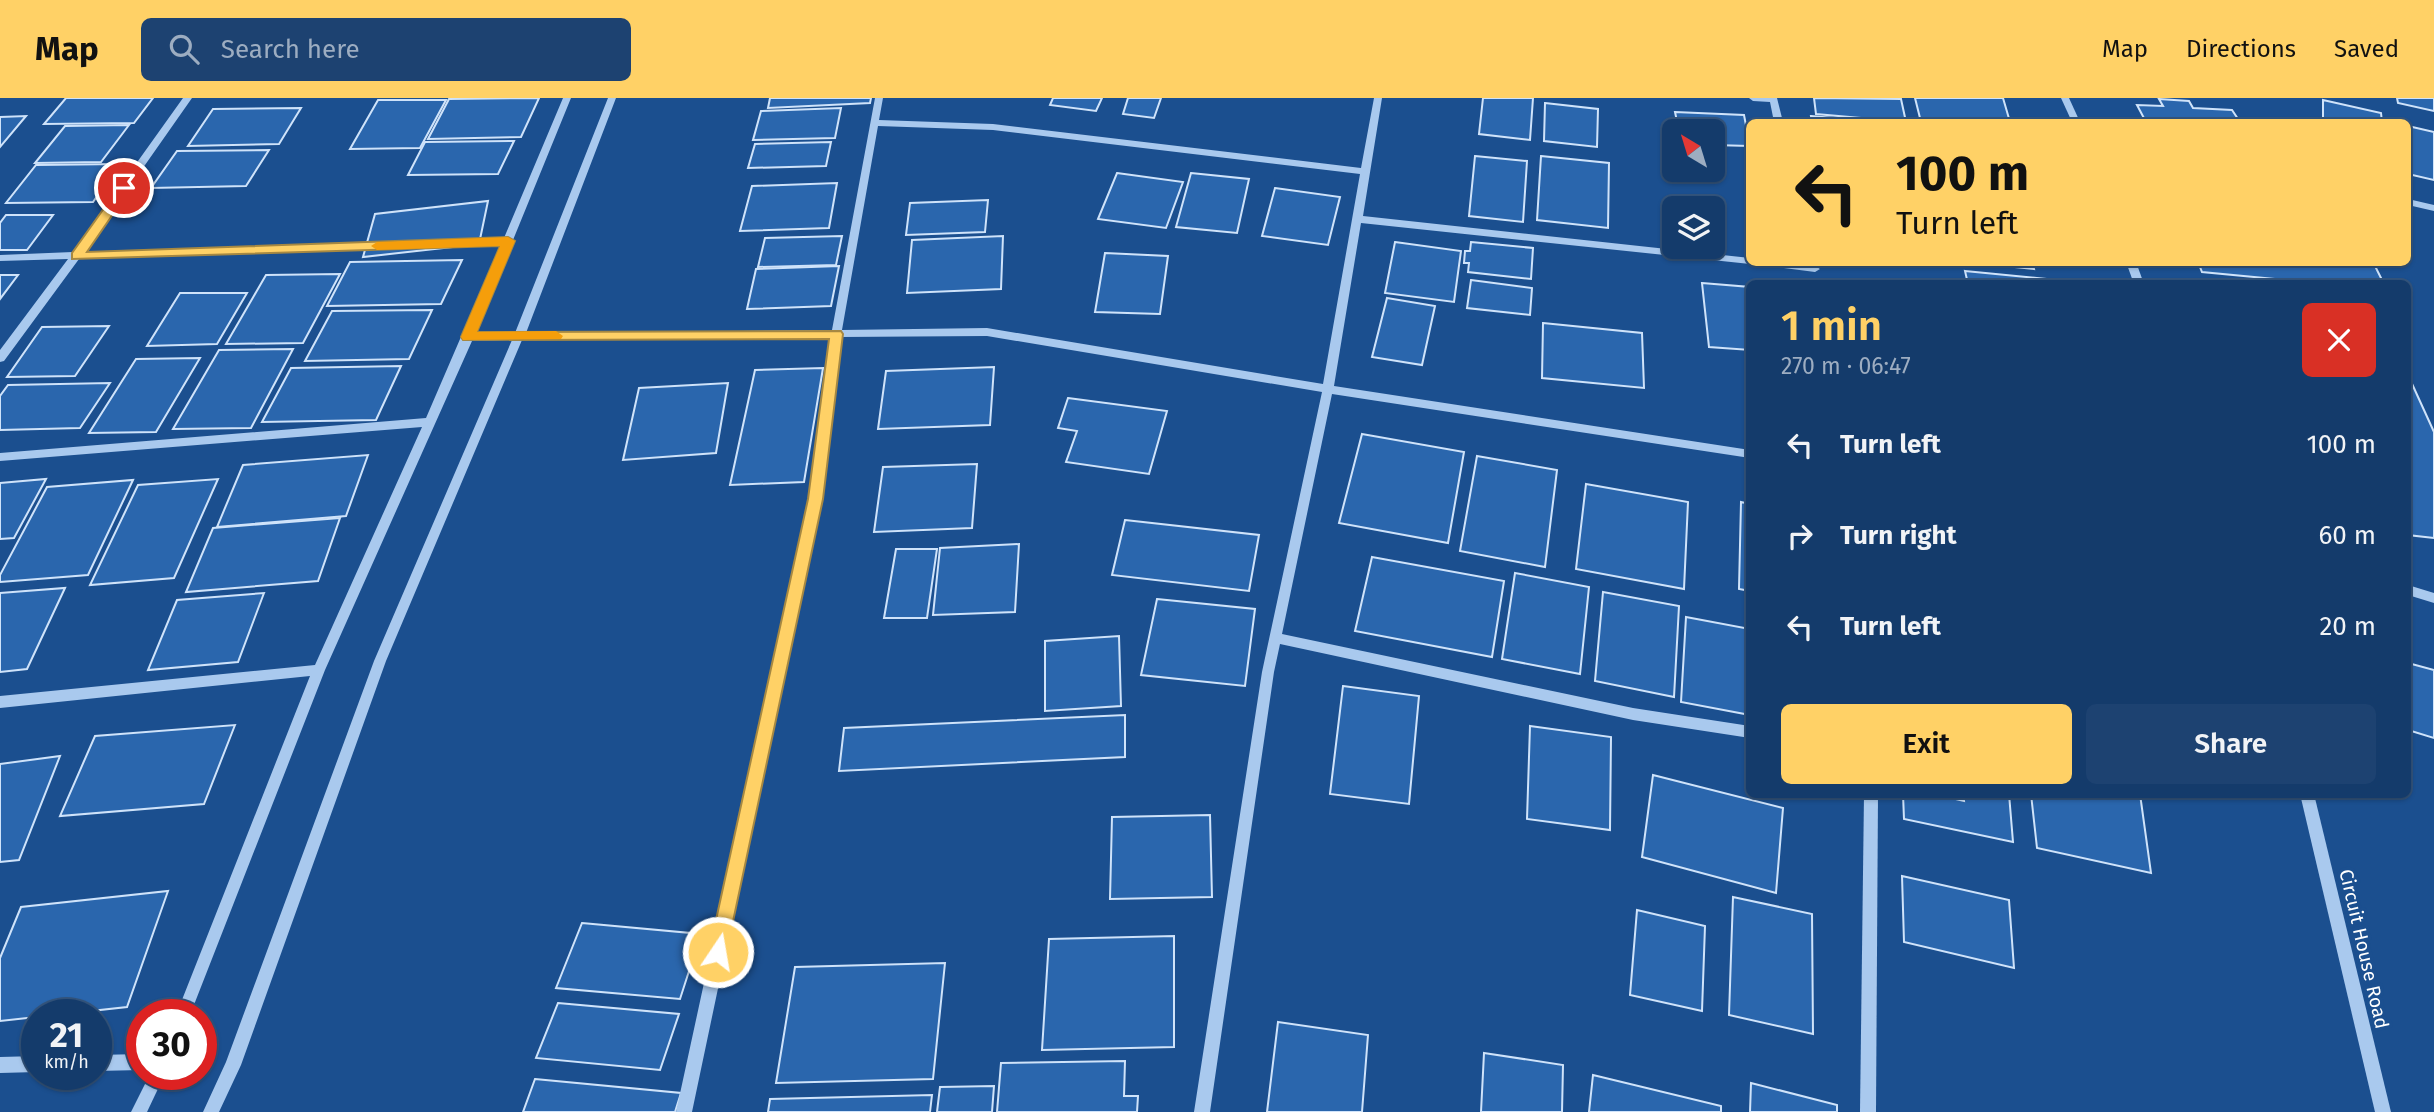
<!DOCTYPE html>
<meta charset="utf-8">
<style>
body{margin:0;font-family:"Fira Sans",sans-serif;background:#1d4271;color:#f1f3f6;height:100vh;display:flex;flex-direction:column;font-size:26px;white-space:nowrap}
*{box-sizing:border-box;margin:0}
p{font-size:23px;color:#9dadc1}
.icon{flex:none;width:38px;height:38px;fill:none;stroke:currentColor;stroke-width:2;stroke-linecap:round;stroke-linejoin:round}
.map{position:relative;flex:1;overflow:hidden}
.side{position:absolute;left:1746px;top:182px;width:665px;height:518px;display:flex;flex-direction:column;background:#143b6b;border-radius:10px;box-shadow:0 2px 5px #0004,0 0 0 2px #33557e}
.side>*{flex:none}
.guide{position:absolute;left:1746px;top:21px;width:665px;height:147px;border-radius:10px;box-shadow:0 2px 5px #0004,0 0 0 2px #33557e;background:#ffd166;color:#111;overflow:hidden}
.needle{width:46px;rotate:322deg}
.buttons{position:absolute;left:1662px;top:21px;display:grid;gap:14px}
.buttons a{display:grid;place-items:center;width:63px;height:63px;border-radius:10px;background:#143b6b;box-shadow:0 2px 5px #0004,0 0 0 2px #33557e;font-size:35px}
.speed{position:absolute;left:21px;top:901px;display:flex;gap:14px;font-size:35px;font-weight:700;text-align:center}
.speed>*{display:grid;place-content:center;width:91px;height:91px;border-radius:50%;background:#143b6b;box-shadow:0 2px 5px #0004,0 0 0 2px #33557e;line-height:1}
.speed small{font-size:18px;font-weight:400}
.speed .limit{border:10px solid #d22;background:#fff;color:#111}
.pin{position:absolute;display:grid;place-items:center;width:60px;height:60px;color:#fff;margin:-30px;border:4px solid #fff;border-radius:50%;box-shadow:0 2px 7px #0007}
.me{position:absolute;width:77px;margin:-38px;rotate:12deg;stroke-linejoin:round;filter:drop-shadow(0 0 5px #0008)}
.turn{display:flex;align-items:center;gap:24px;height:147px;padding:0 35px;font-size:32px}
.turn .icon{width:91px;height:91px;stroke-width:2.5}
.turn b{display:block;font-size:49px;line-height:60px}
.round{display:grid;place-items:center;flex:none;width:74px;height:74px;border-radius:10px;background:#1d4271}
.head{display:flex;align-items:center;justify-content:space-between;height:119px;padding:0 35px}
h1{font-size:42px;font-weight:600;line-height:52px;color:#ffd166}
.action{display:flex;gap:14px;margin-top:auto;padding:14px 35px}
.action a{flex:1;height:80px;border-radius:10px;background:#ffd166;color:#111;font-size:28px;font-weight:600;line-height:80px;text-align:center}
.action a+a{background:#1d4271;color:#f1f3f6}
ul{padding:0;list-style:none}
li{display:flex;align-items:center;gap:21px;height:91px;padding:0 35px}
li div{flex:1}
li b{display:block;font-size:26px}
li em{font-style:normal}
header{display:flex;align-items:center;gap:42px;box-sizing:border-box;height:98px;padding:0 35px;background:#ffd166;color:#111}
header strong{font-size:33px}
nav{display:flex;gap:38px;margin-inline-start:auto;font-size:24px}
.search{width:490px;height:63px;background:#1d4271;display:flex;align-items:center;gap:18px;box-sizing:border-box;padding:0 24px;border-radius:10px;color:#9dadc1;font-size:26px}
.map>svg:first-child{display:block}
.building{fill:#2a66ad;stroke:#cfe3fa;stroke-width:2}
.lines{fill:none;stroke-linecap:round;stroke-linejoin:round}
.minor{fill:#a9c9ee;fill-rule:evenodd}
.route{fill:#ffd166;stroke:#a68842;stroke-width:2}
.slow{fill:#f59e0b}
.labels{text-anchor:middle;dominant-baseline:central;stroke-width:7;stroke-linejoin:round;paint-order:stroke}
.street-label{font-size:19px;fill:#fff;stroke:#1b4f8f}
</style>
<header>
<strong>Map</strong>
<div class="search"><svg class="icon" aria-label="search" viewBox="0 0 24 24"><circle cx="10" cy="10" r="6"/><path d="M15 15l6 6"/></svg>Search here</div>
<nav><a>Map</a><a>Directions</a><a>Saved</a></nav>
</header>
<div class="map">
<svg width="2434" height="1014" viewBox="0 0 2434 1014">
<rect width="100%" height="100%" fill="#1b4f8f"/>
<g class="building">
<polygon points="66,0 153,0 134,25 44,26"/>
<polygon points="539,0 521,39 428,41 449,1"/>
<polygon points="770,0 871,0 870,5 768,10"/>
<polygon points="1053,0 1102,0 1096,13 1050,7"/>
<polygon points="1128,0 1161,0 1154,20 1123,16"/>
<polygon points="1483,0 1533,0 1530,42 1479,36"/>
<polygon points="1814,0 1901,1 1906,24 1816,16"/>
<polygon points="1915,0 2003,0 2010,24 1921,24"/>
<polygon points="2397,0 2434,0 2434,13 2398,5"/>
<polygon points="2159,1 2189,3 2193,10 2232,12 2240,24 2146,24 2137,7 2163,8"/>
<polygon points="378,2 446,2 420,50 350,51"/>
<polygon points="2323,2 2381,15 2382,24 2323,24"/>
<polygon points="1545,5 1598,11 1597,49 1544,43"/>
<polygon points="301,10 279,46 188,48 213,11"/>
<polygon points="841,10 835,40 753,42 761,13"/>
<polygon points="1675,14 1744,17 1750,48 1713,47 1713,33 1679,33"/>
<polygon points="26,18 0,49 0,19"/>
<polygon points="1811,18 1878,24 1812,24"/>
<polygon points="129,27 101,64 35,65 65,28"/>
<polygon points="2408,28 2434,34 2434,82 2408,76"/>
<polygon points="514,43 498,76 408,77 425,44"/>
<polygon points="831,44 826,68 748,70 755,46"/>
<polygon points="269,52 246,88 151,90 177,53"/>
<polygon points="1475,58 1527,63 1523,124 1469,118"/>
<polygon points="1541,58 1609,65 1608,130 1537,122"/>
<polygon points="120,66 93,104 6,105 36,67"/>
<polygon points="1117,75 1183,84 1166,130 1098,121"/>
<polygon points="1191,75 1249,81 1237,135 1176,129"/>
<polygon points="837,85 829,130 740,133 752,88"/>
<polygon points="1275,90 1340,99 1328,147 1262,138"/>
<polygon points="988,102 985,134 906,137 910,105"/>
<polygon points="488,103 479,146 363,159 375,116"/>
<polygon points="6,117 53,117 27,152 0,152 0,125"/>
<polygon points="842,138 836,167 758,169 765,140"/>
<polygon points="1003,138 1001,191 907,195 912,142"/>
<polygon points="1395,144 1461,153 1454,204 1385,195"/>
<polygon points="1471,144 1533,150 1531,181 1468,174 1469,165 1464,165 1465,153 1470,153"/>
<polygon points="1105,155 1168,158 1160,216 1095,214"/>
<polygon points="462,162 441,206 327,208 350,164"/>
<polygon points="1966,164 2032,164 2034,171"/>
<polygon points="2198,164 2373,164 2384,186 2328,186 2202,174"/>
<polygon points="839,168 831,208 747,211 756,171"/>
<polygon points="1965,173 2046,181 2047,186 1968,186"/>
<polygon points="340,176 303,245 226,246 266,177"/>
<polygon points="0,177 18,177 0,201"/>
<polygon points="1471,182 1532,190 1530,217 1467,210"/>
<polygon points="1702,185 1750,189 1750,252 1709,249"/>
<polygon points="180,195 247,195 217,246 147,248"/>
<polygon points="1387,200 1435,208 1422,267 1372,259"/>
<polygon points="432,212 409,261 305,263 332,213"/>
<polygon points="1543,225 1642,235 1644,290 1542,280"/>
<polygon points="109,228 75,278 7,279 42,229"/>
<polygon points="293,251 251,330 173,331 219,252"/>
<polygon points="200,260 156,334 89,335 136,261"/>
<polygon points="401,268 376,322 262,324 291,270"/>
<polygon points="994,269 990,327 878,331 886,273"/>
<polygon points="823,270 804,384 730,387 755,272"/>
<polygon points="2408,277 2434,334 2434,440 2408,437"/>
<polygon points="110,285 80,330 0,332 0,298 8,287"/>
<polygon points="728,285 716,355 623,362 639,290"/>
<polygon points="1068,300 1167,313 1149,376 1066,364 1077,333 1058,330"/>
<polygon points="1362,336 1464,354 1448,445 1339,425"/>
<polygon points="368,357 346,418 217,429 243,367"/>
<polygon points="1477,358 1557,372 1545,469 1460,453"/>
<polygon points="977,366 972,430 874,434 883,369"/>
<polygon points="46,381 14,440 0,441 0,385"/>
<polygon points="218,381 174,480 90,487 138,387"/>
<polygon points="133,382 88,477 0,484 0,477 47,389"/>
<polygon points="1586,386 1688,404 1684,491 1576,471"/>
<polygon points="1741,404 1750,406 1750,493 1739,491"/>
<polygon points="340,420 318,483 186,494 213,430"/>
<polygon points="1125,422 1259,437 1249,493 1112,477"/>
<polygon points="1019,446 1015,514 933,517 940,450"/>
<polygon points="896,451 937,451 927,520 884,520"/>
<polygon points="1372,459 1504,483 1492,559 1355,533"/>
<polygon points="1515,475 1589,489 1580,576 1502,561"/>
<polygon points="65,490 27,571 0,574 0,495"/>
<polygon points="1603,494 1679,508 1674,599 1595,583"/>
<polygon points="264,495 238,564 148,572 177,502"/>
<polygon points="1157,501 1255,511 1245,588 1141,577"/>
<polygon points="1686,519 1750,531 1750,617 1681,604"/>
<polygon points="1119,538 1121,608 1045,613 1045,543"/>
<polygon points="2408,565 2434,572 2434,640 2408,632"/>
<polygon points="1343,588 1419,598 1409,706 1330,696"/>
<polygon points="1125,617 1125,659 839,673 844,630"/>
<polygon points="235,627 204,706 60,718 95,638"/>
<polygon points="1530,628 1611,639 1610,732 1527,721"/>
<polygon points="60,658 19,762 0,764 0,666"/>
<polygon points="1653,677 1783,710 1776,795 1642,759"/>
<polygon points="1903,696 1934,696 1964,703 1963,696 2009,696 2013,744 1904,721"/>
<polygon points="2031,696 2140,696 2151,775 2037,750"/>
<polygon points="1210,717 1212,799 1110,801 1112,719"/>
<polygon points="1902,778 2009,802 2014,870 1904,844"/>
<polygon points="168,793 127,909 0,923 0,860 21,809"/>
<polygon points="1733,799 1812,816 1813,936 1729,917"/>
<polygon points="1637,812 1705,828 1702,913 1630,897"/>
<polygon points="582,825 701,836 680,901 556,890"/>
<polygon points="1174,838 1174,949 1042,952 1049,841"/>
<polygon points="945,865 933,981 776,985 795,869"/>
<polygon points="558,905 679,916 660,972 536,960"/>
<polygon points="1278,924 1368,937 1362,1014 1267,1014"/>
<polygon points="1484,955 1563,967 1562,1014 1481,1014"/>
<polygon points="1125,963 1124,998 1138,998 1137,1014 997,1014 1001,965"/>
<polygon points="1593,977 1721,1008 1721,1014 1589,1014"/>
<polygon points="535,981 681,995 675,1014 523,1014"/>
<polygon points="1751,985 1837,1007 1837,1014 1750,1014"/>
<polygon points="994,988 992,1014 937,1014 940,989"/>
<polygon points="932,997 930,1014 768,1014 770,1001"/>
</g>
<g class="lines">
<g class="minor">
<path d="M 183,0 L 192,0 L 84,154 L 504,140 L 563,0 L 571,0 L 475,235 L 515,235 L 608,0 L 616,0 L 526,235 L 832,232 L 875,0 L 883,0 L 879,22 L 993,26 L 1361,70 L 1374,0 L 1382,0 L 1363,118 L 1750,160 L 1750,164 L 1754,164 L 1750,166 L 1361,125 L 1334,288 L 1750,352 L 1750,360 L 1332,296 L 1282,536 L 1633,610 L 1750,628 L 1750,640 L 1633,622 L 1280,546 L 1274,574 L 1210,1014 L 1194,1014 L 1262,574 L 1322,294 L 987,238 L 841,239 L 821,401 L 692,1014 L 676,1014 L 809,401 L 830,239 L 522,242 L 386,563 L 241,967 L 219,1014 L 203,1014 L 226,964 L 374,563 L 512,242 L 472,243 L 325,572 L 190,917 L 176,917 L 310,578 L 0,610 L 0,598 L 315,567 L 422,329 L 0,363 L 0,355 L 426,320 L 501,146 L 79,161 L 4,263 L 0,264 L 0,252 L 68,161 L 0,163 L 0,157 L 73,154 ZM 878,28 L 993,32 L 1360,76 L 1323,286 L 987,230 L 842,232 Z"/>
<polygon points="1749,0 1777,0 1783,24 1774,24 1770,4 1753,3"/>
<polygon points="2061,0 2069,0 2080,24 2072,24"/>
<polygon points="2408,101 2434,107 2434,113 2408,107"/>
<path d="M 1756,164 C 1773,164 1807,161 1820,171 L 1815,174 L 1761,167 Z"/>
<polygon points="2126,164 2136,164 2144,186 2134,186"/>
<polygon points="2408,487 2434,495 2434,505 2408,497"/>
<polygon points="1864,696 1878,696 1876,1014 1860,1014"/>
<polygon points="2300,696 2314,696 2391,1014 2375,1014"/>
<polygon points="142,956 142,972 96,973 96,957"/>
<polygon points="37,958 37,974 0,975 0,959"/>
<polygon points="150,976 165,976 147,1014 131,1014"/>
</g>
</g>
<polygon class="route" points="124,87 131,90 87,154 508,139 515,143 477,234 841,233 843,236 823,401 725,861 718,863 712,861 709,854 808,401 829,241 463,242 461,239 500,148 72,161 72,155 120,88"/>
<polygon class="slow" points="508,139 515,143 477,234 556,233 563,238 561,241 463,242 461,239 500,148 377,152 371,148 377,144"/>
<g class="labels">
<g class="street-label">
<text transform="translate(2364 851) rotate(77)">Circuit House Road</text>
</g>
</g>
</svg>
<div class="buttons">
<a><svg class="needle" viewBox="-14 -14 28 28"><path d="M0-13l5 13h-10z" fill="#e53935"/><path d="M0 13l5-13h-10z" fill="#9dadc1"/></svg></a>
<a><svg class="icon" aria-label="layers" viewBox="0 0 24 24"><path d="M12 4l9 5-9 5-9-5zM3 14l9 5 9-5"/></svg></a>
</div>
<div class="speed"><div>21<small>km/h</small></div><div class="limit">30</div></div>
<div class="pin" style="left:124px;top:90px;background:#d93025"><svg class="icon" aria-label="arrive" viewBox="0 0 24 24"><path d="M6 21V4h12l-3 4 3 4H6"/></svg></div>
<svg class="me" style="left:718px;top:854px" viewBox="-20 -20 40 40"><circle r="17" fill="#ffd166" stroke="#fff" stroke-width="3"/><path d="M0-11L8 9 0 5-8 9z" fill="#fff"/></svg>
<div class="guide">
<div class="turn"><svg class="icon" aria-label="left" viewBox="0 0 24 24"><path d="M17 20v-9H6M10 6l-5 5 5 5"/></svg><div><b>100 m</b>Turn left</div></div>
</div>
<section class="side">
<div class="head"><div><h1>1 min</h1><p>270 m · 06:47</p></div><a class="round" style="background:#d93025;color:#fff"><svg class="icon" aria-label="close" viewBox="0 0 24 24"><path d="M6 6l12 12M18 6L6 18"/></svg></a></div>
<ul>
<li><svg class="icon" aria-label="left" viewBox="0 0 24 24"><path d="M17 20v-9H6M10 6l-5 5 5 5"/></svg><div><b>Turn left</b></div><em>100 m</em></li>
<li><svg class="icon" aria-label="right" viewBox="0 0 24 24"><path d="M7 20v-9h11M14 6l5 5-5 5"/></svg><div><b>Turn right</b></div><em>60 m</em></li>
<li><svg class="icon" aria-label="left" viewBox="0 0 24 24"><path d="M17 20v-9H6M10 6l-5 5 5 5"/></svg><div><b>Turn left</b></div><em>20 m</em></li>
</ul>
<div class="action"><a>Exit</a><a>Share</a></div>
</section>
</div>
